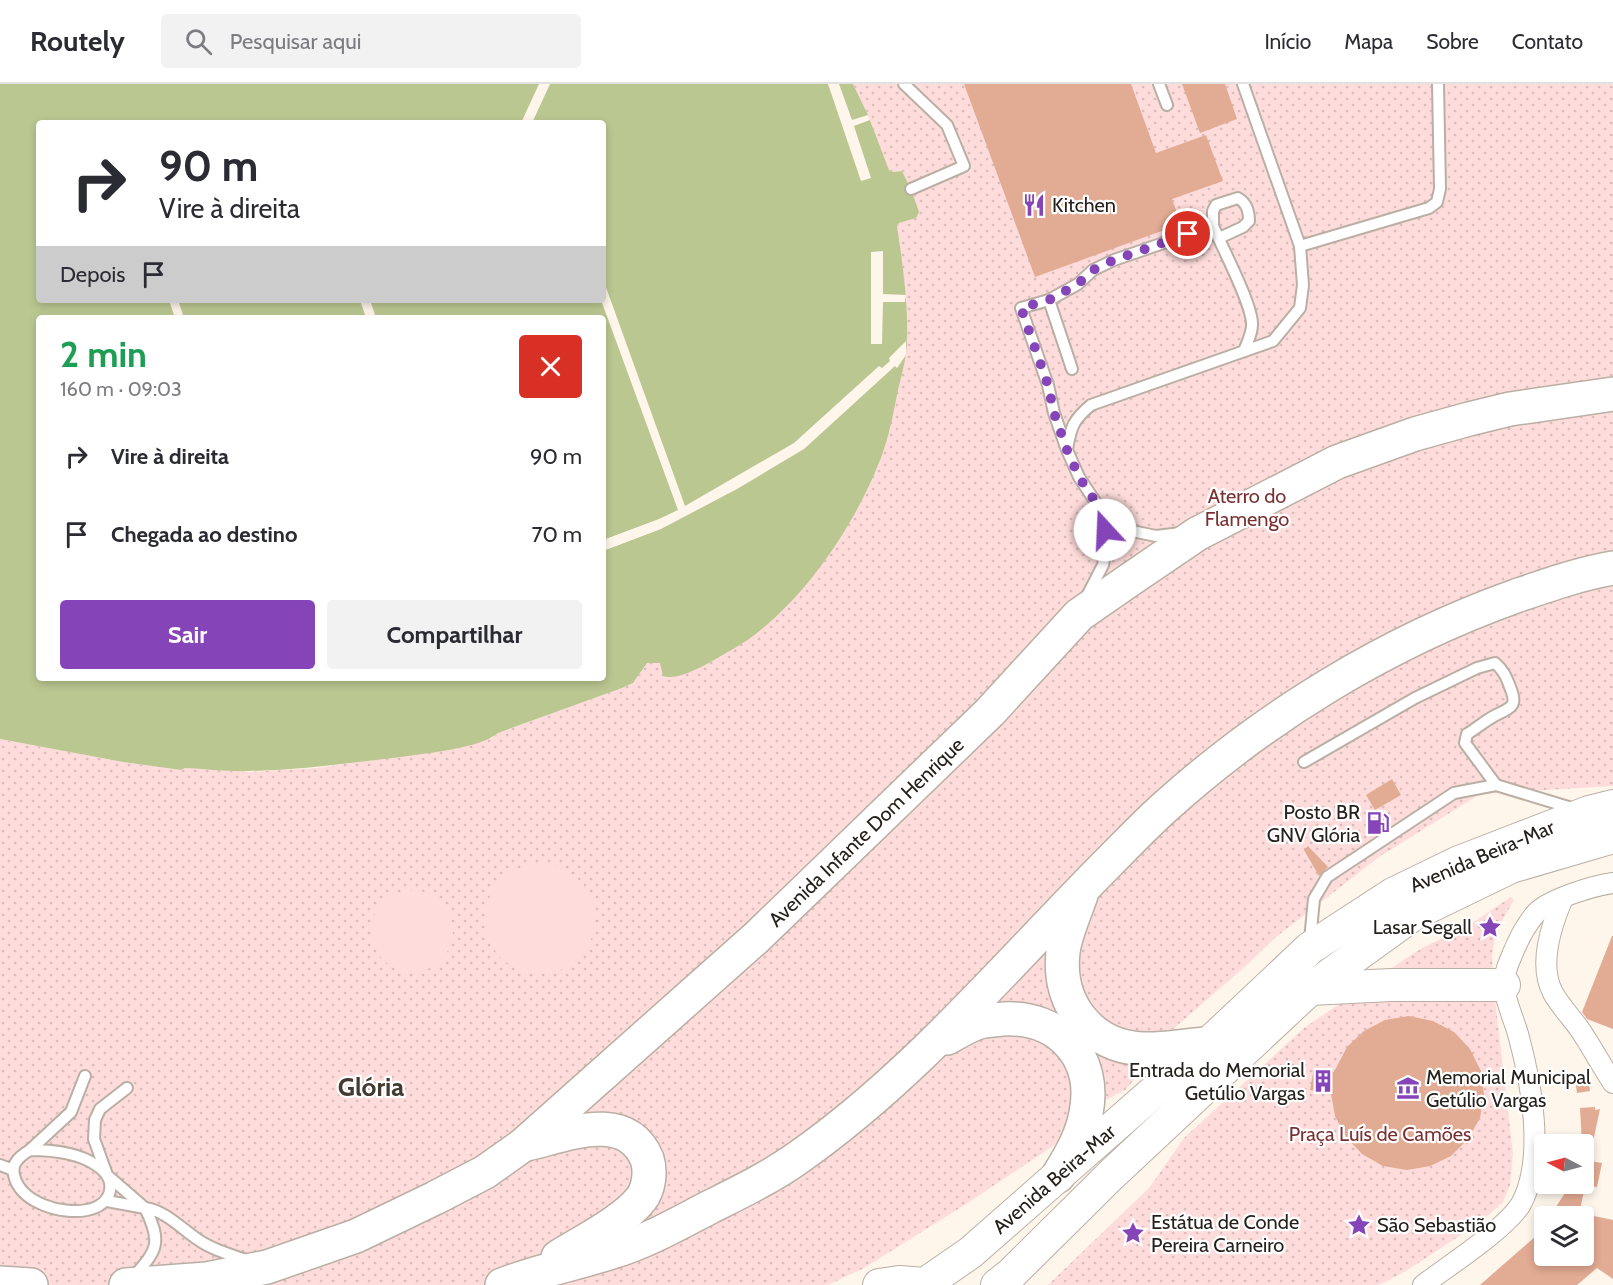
<!DOCTYPE html>
<html lang="pt">
<meta charset="utf-8">
<style>
body{margin:0;font-family:Cabin,sans-serif;background:#f2f2f3;color:#2b2b33;height:100vh;display:flex;flex-direction:column;font-size:22px;white-space:nowrap}
*{box-sizing:border-box;margin:0}
p{font-size:20px;color:#7c7c81}
.icon{flex:none;width:33px;height:33px;fill:none;stroke:currentColor;stroke-width:2;stroke-linecap:round;stroke-linejoin:round}
.map{position:relative;flex:1;overflow:hidden}
.drawer{position:absolute;left:36px;top:231px;width:570px;height:366px;display:flex;flex-direction:column;background:#fff;border-radius:6px;box-shadow:0 3px 9px #0003}
.drawer>*{flex:none}
.hud{position:absolute;left:36px;top:36px;width:570px;height:183px;border-radius:6px;box-shadow:0 3px 9px #0003;background:#fff;color:#2b2b33;overflow:hidden}
.needle{width:39px;rotate:276deg}
.buttons{position:absolute;left:1534px;top:1050px;display:grid;gap:12px}
.buttons a{display:grid;place-items:center;width:60px;height:60px;border-radius:6px;background:#fff;box-shadow:0 3px 9px #0003;font-size:30px}
.pin{position:absolute;display:grid;place-items:center;width:51px;height:51px;color:#fff;margin:-26px;border:3px solid #fff;border-radius:50%;box-shadow:0 2px 6px #0007}
.me{position:absolute;width:66px;margin:-33px;rotate:340deg;stroke-linejoin:round;filter:drop-shadow(0 0 4px #0008)}
.turn{display:flex;align-items:center;gap:21px;height:126px;padding:0 24px;font-size:27px}
.turn .icon{width:78px;height:78px;stroke-width:2.5}
.turn b{display:block;font-size:42px;line-height:51px}
.then{display:flex;align-items:center;height:57px;padding:0 24px;background:#0003;gap:12px;font-size:22px}
.round{display:grid;place-items:center;flex:none;width:63px;height:63px;border-radius:6px;background:#f2f2f3}
.head{display:flex;align-items:center;justify-content:space-between;height:102px;padding:0 24px}
h1{font-size:36px;font-weight:800;line-height:45px;color:#1e9e55}
.button{display:flex;gap:12px;margin-top:auto;padding:12px 24px}
.button a{flex:1;height:69px;border-radius:6px;background:#8644b9;color:#fff;font-size:24px;font-weight:800;line-height:69px;text-align:center}
.button a+a{background:#f2f2f3;color:#2b2b33}
ul{padding:0;list-style:none}
li{display:flex;align-items:center;gap:18px;height:78px;padding:0 24px}
li div{flex:1}
li b{display:block;font-size:22px}
li em{font-style:normal}
header{display:flex;align-items:center;gap:36px;box-sizing:border-box;height:84px;padding:0 30px;background:#fff;border-bottom:2px solid #e1e1e2}
header strong{font-size:28px}
nav{display:flex;gap:33px;margin-inline-start:auto;font-size:21px}
.search{width:420px;height:54px;background:#f2f2f3;display:flex;align-items:center;gap:15px;box-sizing:border-box;padding:0 21px;border-radius:6px;color:#7c7c81;font-size:22px}
.map>svg:first-child{display:block}
.park{fill:url(#park-dots)}
.pitch{fill:#fedcdb}
.water{fill:#bbc791;fill-rule:evenodd}
.pier{fill:#fef5eb}
.building{fill:#e2ab93}
.lines{fill:none;stroke-linecap:round;stroke-linejoin:round}
.lane-casing{stroke:#baafa4;stroke-width:14}
.street-casing{stroke:#baafa4;stroke-width:22}
.primary-casing{stroke:#baafa4;stroke-width:34}
.highway-casing{stroke:#baafa4;stroke-width:36}
.lane{stroke:#fff;stroke-width:10}
.street{stroke:#fff;stroke-width:20}
.primary{stroke:#fff;stroke-width:32}
.highway{stroke:#fff;stroke-width:33}
.route{stroke:#8644b9;stroke-width:10;stroke-dasharray:0 18}
.labels{text-anchor:middle;dominant-baseline:central;stroke-width:4.5;stroke-linejoin:round;paint-order:stroke}
.poi-label{font-size:20px;fill:#25211c;stroke:#fff;text-anchor:start}
.park-label{font-size:20px;fill:#7b3134;stroke:#fff}
.street-label{font-size:20px;fill:#25211c;stroke:#fff}
.district-label{font-size:26px;font-weight:bold;fill:#433b31;stroke:#fff}
</style>
<header>
<strong>Routely</strong>
<div class="search"><svg class="icon" aria-label="search" viewBox="0 0 24 24"><circle cx="10" cy="10" r="6"/><path d="M15 15l6 6"/></svg>Pesquisar aqui</div>
<nav><a>Início</a><a>Mapa</a><a>Sobre</a><a>Contato</a></nav>
</header>
<div class="map">
<svg width="1613" height="1201" viewBox="0 0 1613 1201">
<defs>
<pattern id="park-dots" width="8" height="8" patternUnits="userSpaceOnUse" patternTransform="scale(1.5)"><rect width="8" height="8" fill="#fedcdb"/><path d="M2 2h.1M6 6h.1" fill="none" stroke="#dabcbb" stroke-width="1.8" stroke-linecap="round"/></pattern>
</defs>
<rect width="100%" height="100%" fill="#fef5eb"/>
<g class="park">
<polygon points="853,0 1613,0 1613,702 1480,710 1379,773 1276,853 1249,879 1157,959 1140,975 1134,996 1125,1006 1102,1018 1053,1062 963,1122 864,1184 828,1201 0,1201 0,655 123,678 181,686 185,684 248,688 316,684 452,665 492,654 498,649 622,604 633,599 647,579 660,579 841,452 866,408 883,367 906,265 905,202 897,142 899,139 916,134 911,105 902,87 893,88 889,86 868,31"/>
<polygon points="1511,813 1514,816 1496,847 1492,871 1494,907 1513,1070 1510,1101 1503,1118 1482,1137 1406,1187 1379,1201 1048,1201 1150,1103 1184,1054 1304,944 1402,877 1422,864 1466,843"/>
</g>
<g class="pitch">
<circle cx="540" cy="835" r="55"/>
<circle cx="412" cy="847" r="41"/>
</g>
<path class="water" d="M 0,0 L 853,0 L 868,31 L 889,86 L 893,88 L 902,87 L 911,105 L 919,128 L 916,134 L 899,139 L 897,142 C 903,182 910,230 906,270 C 904,282 901,294 898,306 C 894,326 890,348 883,368 C 857,441 795,533 726,569 C 712,577 679,598 663,592 L 660,579 L 647,579 L 633,599 L 622,604 L 498,649 C 479,665 426,669 401,673 C 350,679 300,686 249,687 C 228,688 206,685 185,684 L 181,686 L 123,678 L 0,655 ZM 39,39 L 603,39 L 603,216 L 39,216 ZM 39,234 L 603,234 L 603,594 L 39,594 Z"/>
<g class="pier">
<polygon points="539,0 550,0 532,39 521,39"/>
<polygon points="828,0 839,0 852,36 868,31 870,36 854,42 871,94 861,97"/>
<polygon points="883,167 883,210 906,211 905,218 883,218 882,260 871,260 871,168"/>
<polygon points="603,195 685,422 794,359 879,282 882,284 890,277 889,274 906,257 906,271 897,284 895,282 804,365 737,405 661,445 603,467 603,456 659,435 678,426 601,216 603,216"/>
<polygon points="169,216 178,216 184,234 175,234"/>
<polygon points="360,216 370,216 376,234 366,234"/>
</g>
<g class="building">
<polygon points="964,0 1131,0 1156,69 1206,51 1223,97 1172,115 1181,140 1035,193"/>
<polygon points="1182,0 1225,0 1237,35 1200,49"/>
<polygon points="1392,695 1401,711 1375,726 1366,711"/>
<polygon points="1308,762 1328,783 1319,792 1304,766"/>
<polygon points="1612,852 1613,852 1613,945 1587,935 1582,928"/>
<polygon points="1409,932 1433,937 1454,948 1470,965 1481,987 1484,1011 1480,1034 1468,1055 1451,1072 1430,1082 1407,1086 1383,1082 1362,1070 1346,1053 1335,1032 1331,1010 1310,1006 1314,984 1334,988 1347,963 1364,947 1385,936"/>
<polygon points="1588,992 1590,1007 1577,1009 1575,994"/>
<polygon points="1595,1023 1595,1026 1600,1025 1589,1077 1602,1079 1597,1103 1585,1101 1579,1132 1550,1132 1565,1109 1567,1100 1584,1100 1584,1060 1582,1060 1580,1024"/>
<polygon points="1584,1130 1613,1136 1613,1195 1597,1184 1577,1201 1480,1201 1545,1144 1545,1172 1563,1172 1569,1179 1577,1172 1584,1172"/>
</g>
<g class="lines">
<g class="lane-casing">
<g id="lane">
<polyline points="904,0 947,41 964,82 911,105"/>
<polyline points="1159,0 1167,21"/>
<path d="M 1213,142 L 1213,127 L 1216,121 L 1238,114 C 1247,119 1249,127 1249,137 L 1243,143 L 1219,154"/>
<polyline points="1300,162 1429,124 1437,118 1440,105 1438,0"/>
<polyline points="1049,216 1072,285"/>
<path d="M 1067,365 C 1071,343 1073,336 1091,321 L 1273,257 L 1300,224 L 1303,201 L 1300,162 L 1243,0"/>
<path d="M 1104,431 L 1079,393 L 1067,366 L 1054,329 L 1048,301 L 1021,224 L 1049,216 L 1078,200 L 1093,186 L 1114,176 L 1213,142 C 1222,163 1253,222 1252,241 C 1252,250 1247,259 1244,267"/>
<polyline points="1086,514 1103,481 1107,460 1104,431 1132,447 1156,452 1181,449"/>
<path d="M 1304,678 L 1415,614 L 1477,584 L 1495,579 C 1503,586 1506,592 1510,603 C 1518,622 1512,623 1496,631 C 1486,636 1477,644 1467,650 L 1465,659 L 1496,701"/>
<polyline points="1310,856 1314,815 1327,793 1454,709 1496,701 1575,725"/>
<path d="M 30,1066 C 52,1066 77,1068 96,1081 C 119,1096 113,1121 87,1126 C 62,1131 20,1119 14,1091 C 13,1086 13,1082 16,1078 C 19,1073 25,1069 30,1066 Z"/>
<polyline points="30,1066 71,1028 85,992"/>
<polyline points="0,1081 13,1086"/>
<polyline points="107,1117 145,1124 107,1091 94,1055 95,1036 100,1025 127,1004"/>
<path d="M 133,1193 C 158,1166 162,1158 145,1124 C 168,1127 185,1149 205,1160 C 219,1168 235,1172 249,1177"/>
</g>
</g>
<g class="street-casing">
<g id="street">
<path d="M 1563,814 C 1551,842 1538,881 1553,909 C 1561,923 1572,934 1581,947 C 1592,964 1602,982 1613,999"/>
<path d="M 1423,1201 C 1448,1182 1506,1145 1521,1120 C 1546,1074 1531,997 1518,950 C 1514,936 1505,916 1504,902 C 1503,892 1508,880 1512,871 C 1518,856 1526,840 1537,828 C 1552,814 1593,802 1613,799"/>
</g>
</g>
<g class="primary-casing">
<g id="primary">
<polyline points="1310,905 1391,901 1504,901"/>
<polyline points="879,1201 899,1198 925,1200 970,1169 1208,960 1310,864 1393,810 1459,778 1589,728 1613,722"/>
<polyline points="997,1201 1011,1190 1111,1091 1310,905 1414,830 1511,783 1613,753"/>
</g>
</g>
<g class="highway-casing">
<g id="highway">
<path d="M 1081,811 C 1075,829 1065,850 1063,868 C 1057,920 1091,963 1143,965 C 1162,966 1188,961 1208,960"/>
<path d="M 947,954 C 958,948 969,941 980,938 C 987,936 996,936 1003,935 C 1060,932 1097,974 1086,1029 C 1082,1053 1070,1072 1058,1092"/>
<path d="M 527,1060 C 566,1051 626,1025 647,1075 C 651,1087 649,1105 641,1115 C 624,1137 582,1158 558,1173"/>
<polyline points="0,1199 31,1201"/>
<polyline points="126,1201 207,1195 267,1183 356,1152 435,1114 485,1088 523,1061 757,853 990,628 1079,531 1128,497 1197,450 1337,378 1415,350 1469,335 1510,325 1613,310"/>
<path d="M 502,1201 C 538,1187 575,1180 612,1168 C 646,1158 679,1139 710,1123 C 740,1108 771,1093 799,1073 C 917,990 1010,877 1112,775 C 1129,758 1146,740 1165,723 C 1266,632 1387,558 1516,512 C 1548,501 1579,490 1613,484"/>
</g>
</g>
<use href="#lane" class="lane"/>
<use href="#street" class="street"/>
<use href="#primary" class="primary"/>
<use href="#highway" class="highway"/>
</g>
<g class="lines">
<polyline class="route" points="1105,446 1104,431 1079,393 1067,366 1054,329 1048,301 1021,224 1049,216 1078,200 1093,186 1114,176 1188,150"/>
</g>
<defs>
<g id="restaurant-bare" transform="scale(1.8)"><path d="M-5-6h1v4h1v-4h1v4h1v-4h1v5L-1.5 .5V6h-2V.5L-5-1ZM5-6V6H3V1.5H1.5Q1.5-4 5-6Z" fill="#8644b9" stroke="#fff" stroke-width="2.5" paint-order="stroke"/></g>
<g id="fuel-bare" transform="scale(1.8)"><path d="M-5.5-6h7V0h2V4h1.3V-2.5L3-4.5l.8-.8L6-3V5H2.5V1h-1V6h-7ZM-4.2-4.7v3.2H.2V-4.7Z" fill="#8644b9" stroke="#fff" stroke-width="2.5" paint-order="stroke"/></g>
<g id="sight-bare" transform="scale(1.8)"><path d="M0-6L1.8-2.2L6-1.7L2.9 1.2L3.7 5.4L0 3.3L-3.7 5.4L-2.9 1.2L-6-1.7L-1.8-2.2Z" fill="#8644b9" stroke="#fff" stroke-width="2.5" paint-order="stroke"/></g>
<g id="building-bare" transform="scale(1.8)"><path d="M-4-6H4V6H1V3H-1V6H-4ZM-2.5-4.3h1.7v1.8h-1.7ZM.8-4.3h1.7v1.8H.8ZM-2.5-1h1.7V.8h-1.7ZM.8-1h1.7V.8H.8Z" fill="#8644b9" stroke="#fff" stroke-width="2.5" paint-order="stroke"/></g>
<g id="museum-bare" transform="scale(1.8)"><path d="M0-6L6-3V-2H-6V-3ZM-5-1h2V3h-2ZM-1-1h2V3h-2ZM3-1h2V3H3ZM-6 4H6V6H-6Z" fill="#8644b9" stroke="#fff" stroke-width="2.5" paint-order="stroke"/></g>
</defs>
<g fill-rule="evenodd">
<use href="#restaurant-bare" x="1034" y="121"/>
<use href="#fuel-bare" x="1378" y="739"/>
<use href="#sight-bare" x="1490" y="843"/>
<use href="#building-bare" x="1323" y="997"/>
<use href="#museum-bare" x="1408" y="1004"/>
<use href="#sight-bare" x="1359" y="1141"/>
<use href="#sight-bare" x="1133" y="1149"/>
</g>
<g class="labels">
<g class="poi-label">
<text x="1052" y="121">Kitchen</text>
<text x="1360" y="728" text-anchor="end">Posto BR<tspan x="1360" dy="23">GNV Glória</tspan></text>
<text x="1472" y="843" text-anchor="end">Lasar Segall</text>
<text x="1305" y="986" text-anchor="end">Entrada do Memorial<tspan x="1305" dy="23">Getúlio Vargas</tspan></text>
<text x="1426" y="993">Memorial Municipal<tspan x="1426" dy="23">Getúlio Vargas</tspan></text>
<text x="1151" y="1138">Estátua de Conde<tspan x="1151" dy="23">Pereira Carneiro</tspan></text>
<text x="1377" y="1141">São Sebastião</text>
</g>
<g class="park-label">
<text x="1247" y="412">Aterro do<tspan x="1247" dy="23">Flamengo</tspan></text>
<text x="1380" y="1050">Praça Luís de Camões</text>
</g>
<g class="street-label">
<text transform="translate(866 748) rotate(-44)">Avenida Infante Dom Henrique</text>
<text transform="translate(1482 772) rotate(-23)">Avenida Beira-Mar</text>
<text transform="translate(1054 1095) rotate(-41)">Avenida Beira-Mar</text>
</g>
<g class="district-label">
<text x="371" y="1003">Glória</text>
</g>
</g>
</svg>
<div class="buttons">
<a><svg class="needle" viewBox="-14 -14 28 28"><path d="M0-13l5 13h-10z" fill="#e53935"/><path d="M0 13l5-13h-10z" fill="#7c7c81"/></svg></a>
<a><svg class="icon" aria-label="layers" viewBox="0 0 24 24"><path d="M12 4l9 5-9 5-9-5zM3 14l9 5 9-5"/></svg></a>
</div>
<div class="pin" style="left:1188px;top:150px;background:#d93025"><svg class="icon" aria-label="arrive" viewBox="0 0 24 24"><path d="M6 21V4h12l-3 4 3 4H6"/></svg></div>
<svg class="me" style="left:1105px;top:446px" viewBox="-20 -20 40 40"><circle r="19" fill="#fff"/><path d="M0-13L10 11 0 6-10 11z" fill="#8644b9"/></svg>
<div class="hud">
<div class="turn"><svg class="icon" aria-label="right" viewBox="0 0 24 24"><path d="M7 20v-9h11M14 6l5 5-5 5"/></svg><div><b>90 m</b>Vire à direita</div></div>
<div class="then">Depois<svg class="icon" aria-label="arrive" viewBox="0 0 24 24"><path d="M6 21V4h12l-3 4 3 4H6"/></svg></div>
</div>
<section class="drawer">
<div class="head"><div><h1>2 min</h1><p>160 m · 09:03</p></div><a class="round" style="background:#d93025;color:#fff"><svg class="icon" aria-label="close" viewBox="0 0 24 24"><path d="M6 6l12 12M18 6L6 18"/></svg></a></div>
<ul>
<li><svg class="icon" aria-label="right" viewBox="0 0 24 24"><path d="M7 20v-9h11M14 6l5 5-5 5"/></svg><div><b>Vire à direita</b></div><em>90 m</em></li>
<li><svg class="icon" aria-label="arrive" viewBox="0 0 24 24"><path d="M6 21V4h12l-3 4 3 4H6"/></svg><div><b>Chegada ao destino</b></div><em>70 m</em></li>
</ul>
<div class="button"><a>Sair</a><a>Compartilhar</a></div>
</section>
</div>
